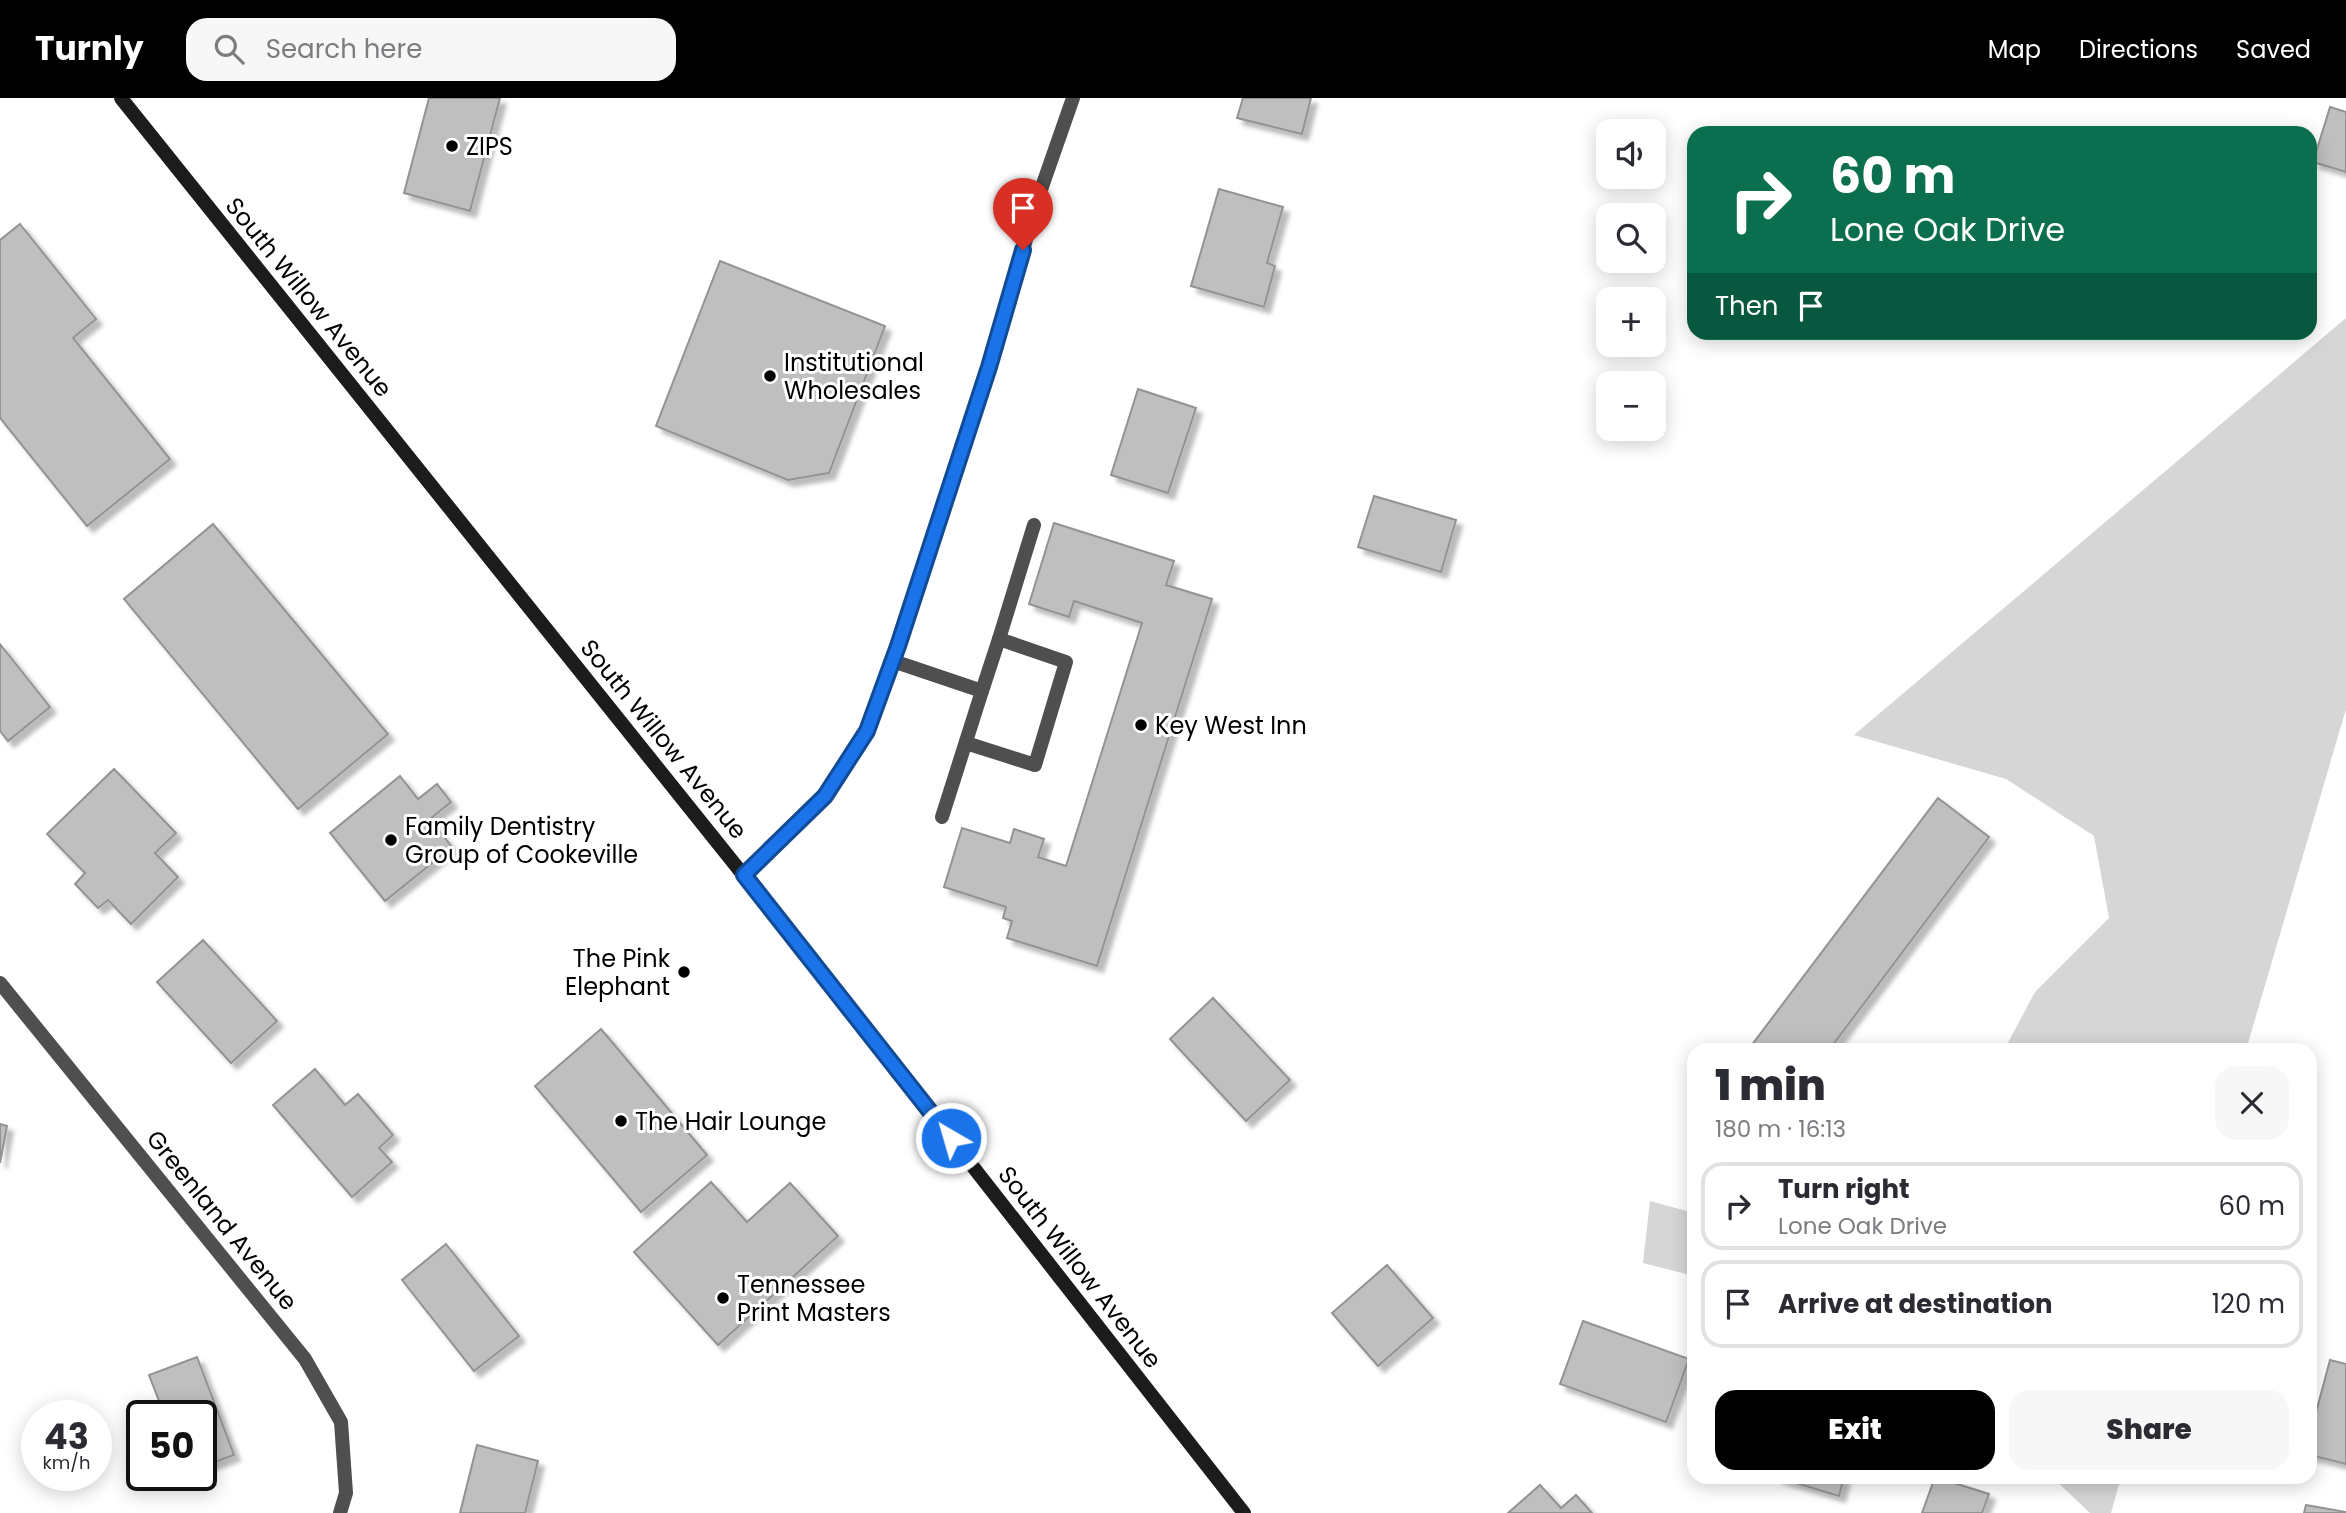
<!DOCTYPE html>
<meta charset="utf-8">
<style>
body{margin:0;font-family:Poppins,sans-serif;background:#f7f7f7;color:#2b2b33;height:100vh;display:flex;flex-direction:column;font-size:26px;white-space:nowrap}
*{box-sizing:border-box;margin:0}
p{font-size:23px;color:#7c7c81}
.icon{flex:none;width:38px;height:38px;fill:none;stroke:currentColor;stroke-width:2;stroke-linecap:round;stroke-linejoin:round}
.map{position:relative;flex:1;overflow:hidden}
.side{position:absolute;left:1687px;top:945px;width:630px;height:441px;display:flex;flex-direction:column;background:#fff;border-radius:21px;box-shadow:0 4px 18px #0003}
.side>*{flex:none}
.banner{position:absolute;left:1687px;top:28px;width:630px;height:214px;border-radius:21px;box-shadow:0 4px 18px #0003;background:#0b6e4f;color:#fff;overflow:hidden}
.tools{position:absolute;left:1596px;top:21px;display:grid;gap:14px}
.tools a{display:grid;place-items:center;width:70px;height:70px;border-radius:14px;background:#fff;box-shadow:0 4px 18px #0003;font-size:35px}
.speed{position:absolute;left:21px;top:1302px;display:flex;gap:14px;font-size:35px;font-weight:700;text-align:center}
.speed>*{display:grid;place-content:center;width:91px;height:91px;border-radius:50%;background:#fff;box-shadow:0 4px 18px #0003;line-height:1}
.speed small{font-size:18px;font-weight:400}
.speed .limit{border:4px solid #111;border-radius:10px;background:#fff;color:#111}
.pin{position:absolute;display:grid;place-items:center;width:60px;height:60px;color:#fff;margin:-72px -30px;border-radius:50% 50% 50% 0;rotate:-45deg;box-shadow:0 0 7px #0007}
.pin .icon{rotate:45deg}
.me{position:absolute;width:77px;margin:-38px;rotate:322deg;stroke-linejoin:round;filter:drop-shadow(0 0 5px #0008)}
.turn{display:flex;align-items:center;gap:24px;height:147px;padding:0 28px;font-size:32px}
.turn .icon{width:91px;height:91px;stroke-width:2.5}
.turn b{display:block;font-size:49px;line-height:60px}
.then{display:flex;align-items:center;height:66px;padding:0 28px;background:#0003;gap:14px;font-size:26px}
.round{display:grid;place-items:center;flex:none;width:74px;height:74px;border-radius:21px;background:#f7f7f7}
.headline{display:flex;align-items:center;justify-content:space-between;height:119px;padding:0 28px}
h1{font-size:42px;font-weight:800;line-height:52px}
.button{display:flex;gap:14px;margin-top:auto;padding:14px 28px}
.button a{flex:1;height:80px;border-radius:21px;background:#000;color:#fff;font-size:28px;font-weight:800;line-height:80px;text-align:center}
.button a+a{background:#f7f7f7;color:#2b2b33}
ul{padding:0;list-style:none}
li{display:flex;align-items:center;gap:21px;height:88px;margin:0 14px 10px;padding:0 14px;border:4px solid #e1e1e2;border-radius:21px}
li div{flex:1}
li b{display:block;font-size:26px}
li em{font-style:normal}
header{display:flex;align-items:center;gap:42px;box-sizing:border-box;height:98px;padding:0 35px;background:#000;color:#fff}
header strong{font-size:33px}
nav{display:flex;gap:38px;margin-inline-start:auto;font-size:24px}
.search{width:490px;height:63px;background:#f7f7f7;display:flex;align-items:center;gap:18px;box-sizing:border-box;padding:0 24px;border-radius:21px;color:#7c7c81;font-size:26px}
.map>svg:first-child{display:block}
.green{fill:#d6d6d6}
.building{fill:#bfbfbf;stroke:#939393;stroke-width:2;filter:url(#shadow)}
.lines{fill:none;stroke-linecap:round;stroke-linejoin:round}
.lane{stroke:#4f4f4f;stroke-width:14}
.street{stroke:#4f4f4f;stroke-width:14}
.secondary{stroke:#1c1c1c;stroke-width:14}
.route-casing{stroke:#114b97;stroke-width:18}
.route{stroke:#1a73e8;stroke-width:12}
.poi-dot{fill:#000;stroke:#fff;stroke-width:2.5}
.labels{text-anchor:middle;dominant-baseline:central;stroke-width:6;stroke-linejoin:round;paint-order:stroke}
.poi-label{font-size:24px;fill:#000;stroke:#fff;text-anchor:start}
.street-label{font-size:24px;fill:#000;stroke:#fff}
</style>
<header>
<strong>Turnly</strong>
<div class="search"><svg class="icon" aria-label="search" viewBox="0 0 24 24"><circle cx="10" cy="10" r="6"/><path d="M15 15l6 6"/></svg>Search here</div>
<nav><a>Map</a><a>Directions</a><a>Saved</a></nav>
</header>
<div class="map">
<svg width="2346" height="1415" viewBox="0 0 2346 1415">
<defs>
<filter id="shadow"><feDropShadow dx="6" dy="6" stdDeviation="2" flood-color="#0004"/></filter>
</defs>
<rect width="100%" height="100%" fill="#fff"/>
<g class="green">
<polygon points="2346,220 2346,611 2246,952 2004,952 2035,894 2109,820 2094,738 2006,681 1854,637"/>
<polygon points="1650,1103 1694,1115 1694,1178 1643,1165"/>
<polygon points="2052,1379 2121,1379 2111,1415 2090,1415"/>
</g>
<g class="building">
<polygon points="429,0 500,0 470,113 404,95"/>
<polygon points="1243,0 1311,0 1302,36 1237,20"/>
<polygon points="2330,9 2346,14 2346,74 2313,64"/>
<polygon points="1219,91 1283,109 1267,165 1275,168 1264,209 1191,188"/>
<polygon points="20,126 96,221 73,240 170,361 87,428 0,320 0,142"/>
<polygon points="720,163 885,228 829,375 788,382 656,328"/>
<polygon points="1138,291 1196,310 1168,395 1111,377"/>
<polygon points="1374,398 1456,422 1441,474 1358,449"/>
<polygon points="1054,425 1174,463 1166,487 1212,501 1097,868 1007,840 1012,823 1003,820 1006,809 944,789 962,730 1010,745 1014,731 1044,741 1038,759 1066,768 1142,525 1074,503 1069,519 1029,506"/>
<polygon points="213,426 388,636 298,711 124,501"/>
<polygon points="0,546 50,609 8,643 0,633"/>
<polygon points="114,671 176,735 155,755 178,779 131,826 108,802 98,810 75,786 85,775 47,736"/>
<polygon points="400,678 418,701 437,686 451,704 430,721 452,749 385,803 330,735"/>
<polygon points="1938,700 1989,739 1829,952 1748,952"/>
<polygon points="203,842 277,923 231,965 157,884"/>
<polygon points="1213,900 1290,982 1246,1023 1170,941"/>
<polygon points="601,931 707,1057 641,1114 535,988"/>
<polygon points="315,971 345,1007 358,996 393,1037 379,1050 392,1064 352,1099 273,1007"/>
<polygon points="0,1026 7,1028 0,1065"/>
<polygon points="711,1084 747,1124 790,1085 838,1138 718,1247 634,1154"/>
<polygon points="446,1146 519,1238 474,1273 402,1182"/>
<polygon points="1387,1167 1433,1220 1378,1268 1332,1215"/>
<polygon points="1583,1223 1689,1261 1666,1324 1560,1286"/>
<polygon points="197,1259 234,1357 201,1369 201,1318 165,1318 149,1277"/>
<polygon points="2330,1262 2346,1266 2346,1366 2310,1357 2310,1337"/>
<polygon points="477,1347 538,1363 525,1415 460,1415"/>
<polygon points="1776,1379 1844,1379 1839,1398"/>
<polygon points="1935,1379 1989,1396 1982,1415 1922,1415"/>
<polygon points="1540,1387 1561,1410 1576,1397 1592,1415 1508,1415"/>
<polygon points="2306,1407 2346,1414 2346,1415 2304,1415"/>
</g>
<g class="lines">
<g class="lane">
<polyline points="999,541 1034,427"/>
<polyline points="893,563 982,593 942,719"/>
<polyline points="966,645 1035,667 1066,564 999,541 982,593"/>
</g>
<g class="street">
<polyline points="744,777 825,698 867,633 916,494 997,244 1036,106 1073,0"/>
<polyline points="0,885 305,1261 341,1324 346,1395 340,1415"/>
</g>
<polyline class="secondary" points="121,0 801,849 1244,1415"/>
</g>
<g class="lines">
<g class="route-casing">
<polyline id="route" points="951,1040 744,777 825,698 867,633 898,548 989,269 1023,152"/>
</g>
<use href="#route" class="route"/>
</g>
<g class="poi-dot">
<circle cx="452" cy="48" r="7"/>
<circle cx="770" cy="278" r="7"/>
<circle cx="1141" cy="627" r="7"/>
<circle cx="391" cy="742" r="7"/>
<circle cx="684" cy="874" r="7"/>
<circle cx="621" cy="1023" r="7"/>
<circle cx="723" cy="1200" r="7"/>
</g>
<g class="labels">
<g class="poi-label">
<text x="466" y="48">ZIPS</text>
<text x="784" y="264">Institutional<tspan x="784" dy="28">Wholesales</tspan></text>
<text x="1155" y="627">Key West Inn</text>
<text x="405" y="728">Family Dentistry<tspan x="405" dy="28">Group of Cookeville</tspan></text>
<text x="670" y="860" text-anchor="end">The Pink<tspan x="670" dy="28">Elephant</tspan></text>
<text x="635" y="1023">The Hair Lounge</text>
<text x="737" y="1186">Tennessee<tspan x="737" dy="28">Print Masters</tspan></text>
</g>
<g class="street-label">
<text transform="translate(309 199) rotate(51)">South Willow Avenue</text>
<text transform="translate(664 641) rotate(51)">South Willow Avenue</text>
<text transform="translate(222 1122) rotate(51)">Greenland Avenue</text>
<text transform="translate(1080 1169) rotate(52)">South Willow Avenue</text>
</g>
</g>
</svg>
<div class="tools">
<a><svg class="icon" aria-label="sound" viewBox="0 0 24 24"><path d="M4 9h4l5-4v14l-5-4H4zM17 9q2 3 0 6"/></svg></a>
<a><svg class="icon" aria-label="search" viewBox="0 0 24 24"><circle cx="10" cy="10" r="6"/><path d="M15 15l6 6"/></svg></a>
<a>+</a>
<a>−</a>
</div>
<div class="speed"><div>43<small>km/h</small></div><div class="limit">50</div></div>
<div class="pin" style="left:1023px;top:152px;background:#d93025"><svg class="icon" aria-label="arrive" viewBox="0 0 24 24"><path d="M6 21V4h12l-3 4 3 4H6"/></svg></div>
<svg class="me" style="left:951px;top:1040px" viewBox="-20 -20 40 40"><circle r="17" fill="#1a73e8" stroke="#fff" stroke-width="3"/><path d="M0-11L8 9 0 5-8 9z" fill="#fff"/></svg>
<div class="banner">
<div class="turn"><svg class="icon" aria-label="right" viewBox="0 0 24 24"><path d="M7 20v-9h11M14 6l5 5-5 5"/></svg><div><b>60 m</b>Lone Oak Drive</div></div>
<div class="then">Then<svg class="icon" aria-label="arrive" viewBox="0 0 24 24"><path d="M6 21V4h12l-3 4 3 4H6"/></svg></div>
</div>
<section class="side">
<div class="headline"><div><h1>1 min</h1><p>180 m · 16:13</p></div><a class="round"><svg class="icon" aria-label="close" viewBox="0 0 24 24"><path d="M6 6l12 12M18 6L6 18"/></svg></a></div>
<ul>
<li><svg class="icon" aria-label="right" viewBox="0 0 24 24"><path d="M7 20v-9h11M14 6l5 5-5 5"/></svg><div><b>Turn right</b><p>Lone Oak Drive</p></div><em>60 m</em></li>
<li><svg class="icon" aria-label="arrive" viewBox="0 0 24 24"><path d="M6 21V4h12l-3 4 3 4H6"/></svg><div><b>Arrive at destination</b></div><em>120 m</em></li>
</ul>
<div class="button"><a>Exit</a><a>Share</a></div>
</section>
</div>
